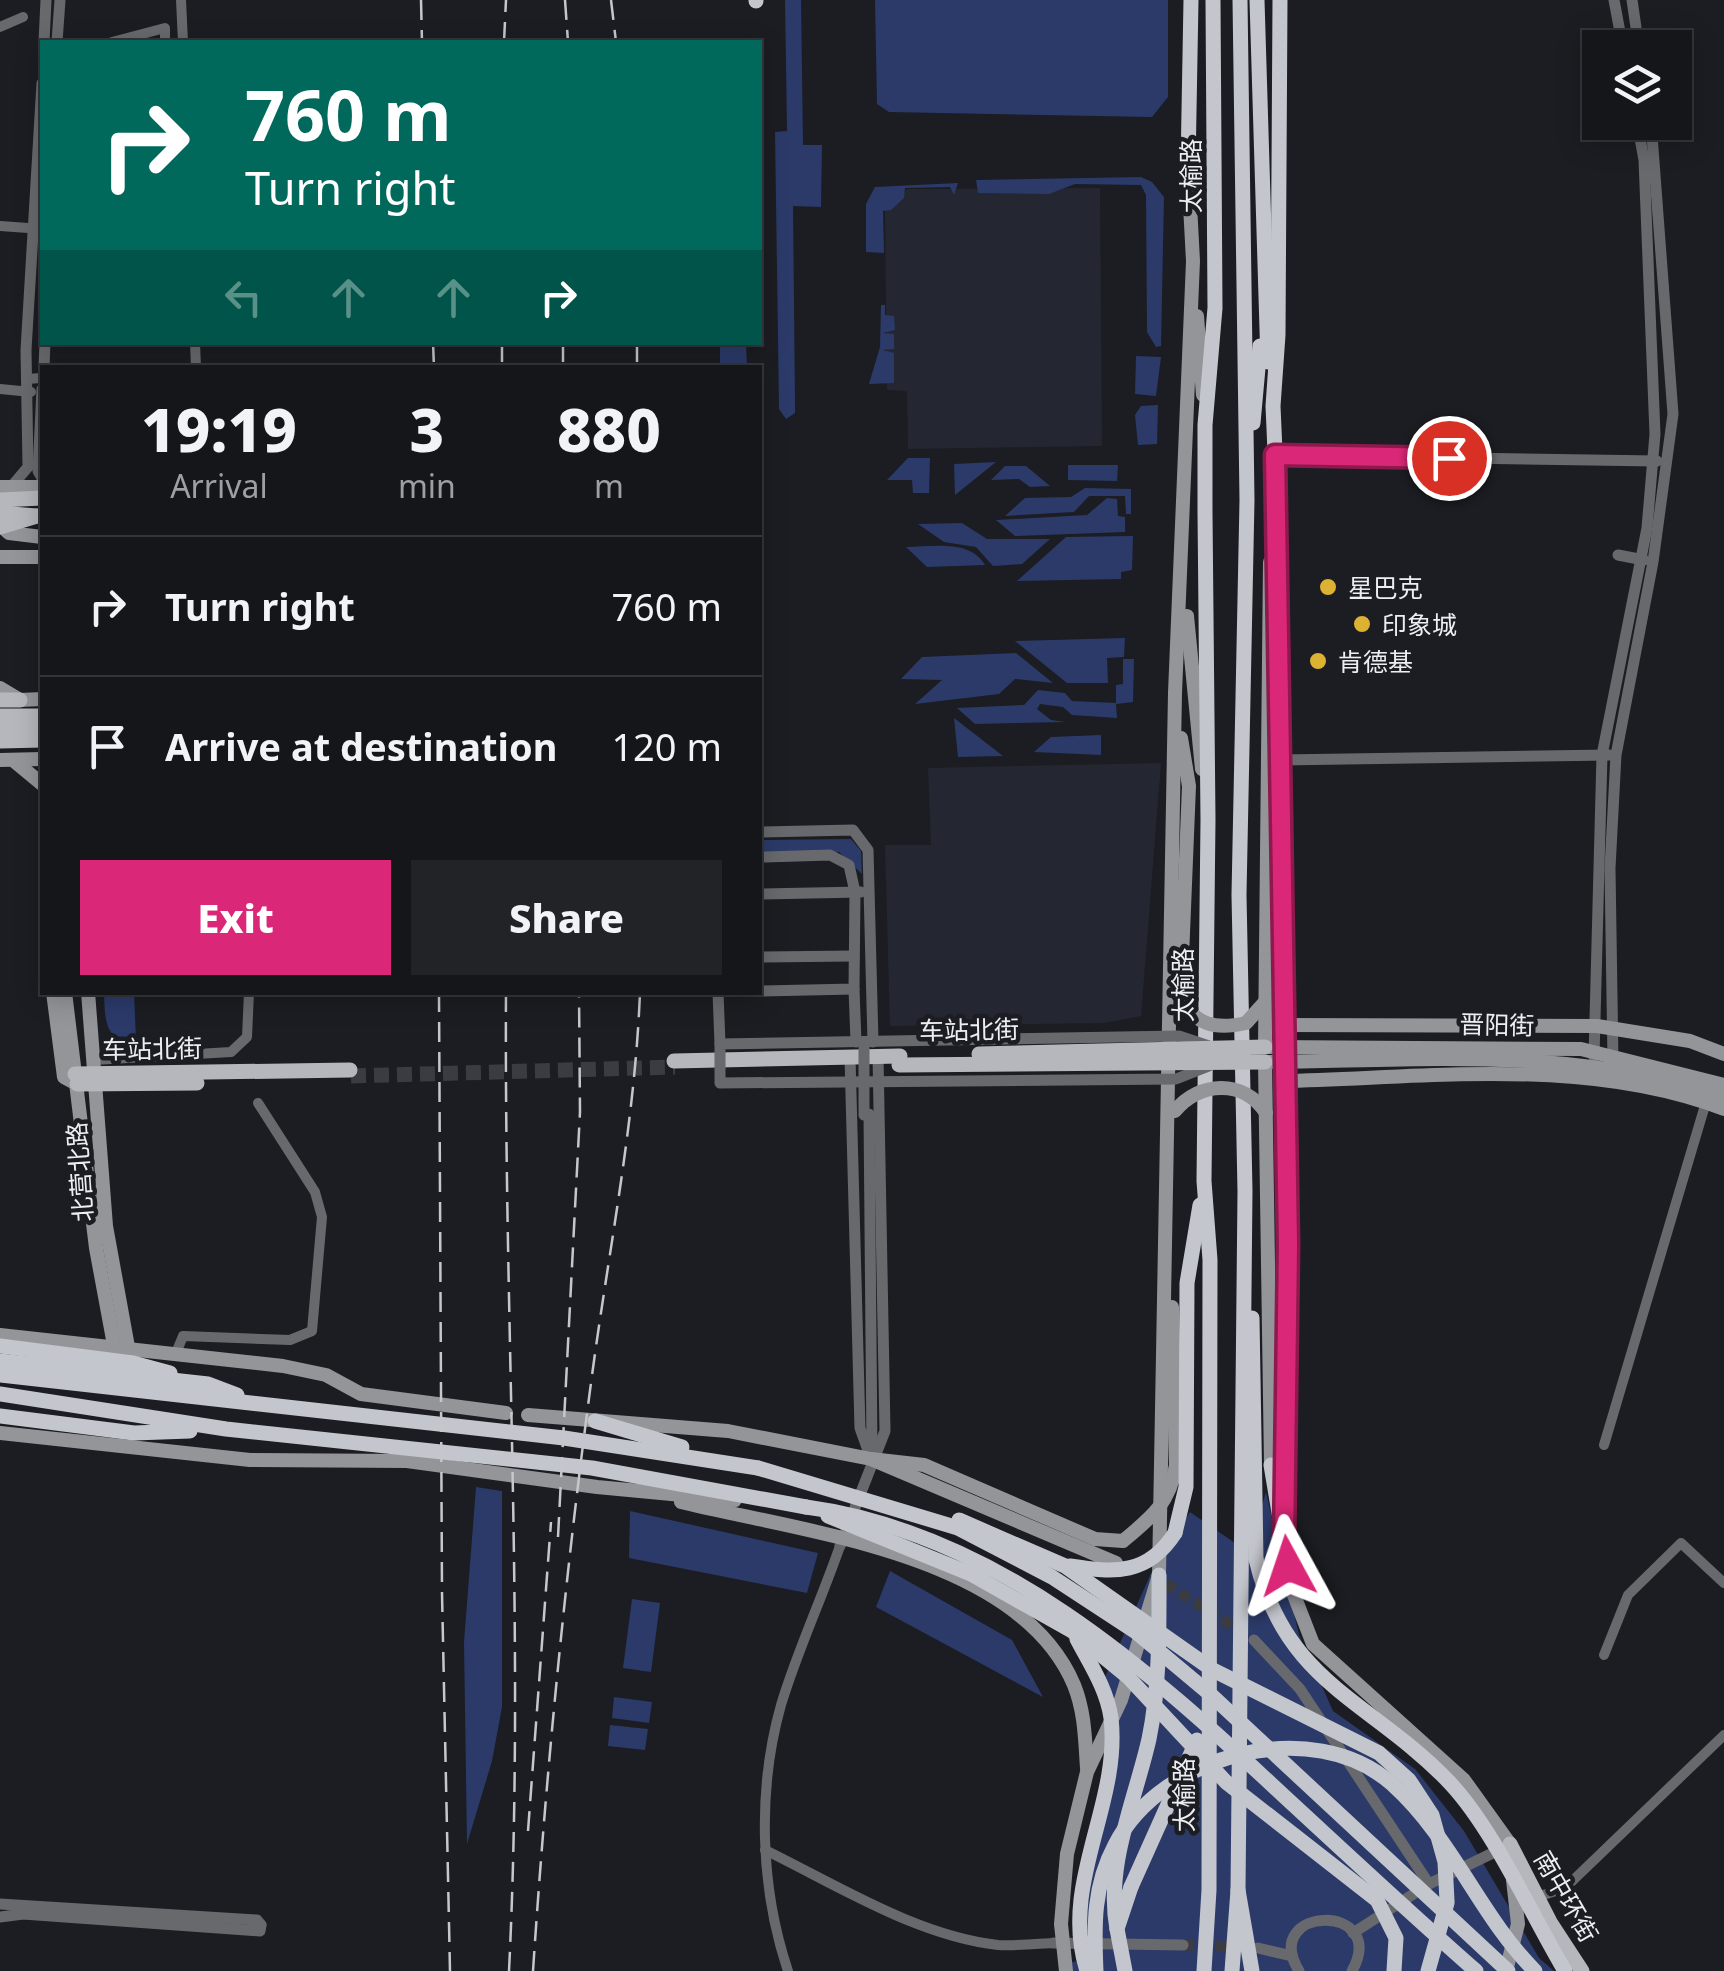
<!DOCTYPE html>
<meta charset="utf-8">
<style>
body{margin:0;font-family:"Noto Sans","Noto Sans SC",sans-serif;background:#212327;color:#f1f3f6;height:100vh;display:flex;flex-direction:column;font-size:38px;white-space:nowrap}
*{box-sizing:border-box;margin:0}
p{font-size:32px;color:#9d9fa2}
.icon{flex:none;width:55px;height:55px;fill:none;stroke:currentColor;stroke-width:2;stroke-linecap:round;stroke-linejoin:round}
.map{position:relative;flex:1;overflow:hidden}
.details{position:absolute;left:40px;top:365px;width:722px;height:630px;display:flex;flex-direction:column;background:#14161a;border-radius:0px;box-shadow:0 5px 25px #0003,0 0 0 2px #333539}
.details>*{flex:none}
.banner{position:absolute;left:40px;top:40px;width:722px;height:305px;border-radius:0px;box-shadow:0 5px 25px #0003,0 0 0 2px #333539;background:#00695c;color:#fff;overflow:hidden}
.buttons{position:absolute;left:1582px;top:30px;display:grid;gap:20px}
.buttons a{display:grid;place-items:center;width:110px;height:110px;border-radius:0px;background:#14161a;box-shadow:0 5px 25px #0003,0 0 0 2px #333539;font-size:50px}
.pin{position:absolute;display:grid;place-items:center;width:85px;height:85px;color:#fff;margin:-42px;border:5px solid #fff;border-radius:50%;box-shadow:0 2px 10px #0007}
.me{position:absolute;width:110px;margin:-55px;rotate:355deg;stroke-linejoin:round;filter:drop-shadow(0 0 8px #0008)}
.turn{display:flex;align-items:center;gap:35px;height:210px;padding:0 40px;font-size:45px}
.turn .icon{width:130px;height:130px;stroke-width:2.5}
.turn b{display:block;font-size:70px;line-height:85px}
.lanes{display:flex;align-items:center;height:95px;padding:0 40px;background:#0003;justify-content:center;gap:50px;direction:ltr}
.lanes .off{opacity:.35}
.eta{display:flex;justify-content:space-evenly;align-items:center;height:170px;text-align:center}
.eta b{font-size:60px;font-weight:800;line-height:70px}
.button{display:flex;gap:20px;margin-top:auto;padding:20px 40px}
.button a{flex:1;height:115px;border-radius:0px;background:#db2777;color:#fff;font-size:40px;font-weight:800;line-height:115px;text-align:center}
.button a+a{background:#212327;color:#f1f3f6}
ul{padding:0;list-style:none}
li{display:flex;align-items:center;gap:30px;height:140px;padding:0 40px;border-top:2px solid #333539}
li div{flex:1}
li b{display:block;font-size:38px}
li em{font-style:normal}
.map>svg:first-child{display:block}
.built{fill:#242731}
.green{fill:#2b3a69}
.lines{fill:none;stroke-linecap:round;stroke-linejoin:round}
.tertiary-tunnel{stroke:#3a3c41;stroke-width:11;stroke-dasharray:11 5.5;stroke-linecap:butt}
.primary-tunnel{stroke:#3a3c41;stroke-width:15;stroke-dasharray:15 8;stroke-linecap:butt}
.minor{stroke:#68696c;stroke-width:10}
.tertiary{stroke:#68696c;stroke-width:11}
.secondary{stroke:#949599;stroke-width:14}
.primary{stroke:#b5b7bd;stroke-width:15}
.trunk{stroke:#c4c6cd;stroke-width:15}
.rail{stroke:#c6c7cb;stroke-width:2.5;stroke-dasharray:20 10;stroke-linecap:butt}
.tertiary-bridge{stroke:#68696c;stroke-width:11}
.secondary-bridge{stroke:#949599;stroke-width:14}
.primary-bridge{stroke:#b5b7bd;stroke-width:15}
.trunk-bridge{stroke:#c4c6cd;stroke-width:15}
.route-casing{stroke:#8e194d;stroke-width:25}
.route{stroke:#db2777;stroke-width:18}
.poi-dot{fill:#ddb233;stroke:#1b1d22;stroke-width:4}
.labels{text-anchor:middle;dominant-baseline:central;stroke-width:9;stroke-linejoin:round;paint-order:stroke}
.street-label{font-size:25px;fill:#edeef2;stroke:#1b1d22}
.poi-label{font-size:25px;fill:#edeef2;stroke:#1b1d22;text-anchor:start}
</style>
<div class="map">
<svg width="1724" height="1971" viewBox="0 0 1724 1971">
<rect width="100%" height="100%" fill="#1b1d22"/>
<g class="built">
<polygon points="1100,188 1102,446 908,449 907,391 887,390 885,211 907,189"/>
<polygon points="1161,763 1141,1016 1104,1023 890,1026 885,845 931,845 928,768"/>
</g>
<g class="green">
<polygon points="785,0 801,0 803,145 822,145 821,207 793,206 795,403 795,413 786,419 779,409 775,132 787,131"/>
<polygon points="875,0 1168,0 1168,97 1152,117 889,112 877,104"/>
<polygon points="1141,177 1152,182 1164,197 1161,346 1156,347 1147,332 1146,195 1141,185 1075,184 1049,194 978,193 976,180"/>
<polygon points="958,183 954,195 950,187 905,188 904,198 891,210 883,211 884,253 866,252 866,204 875,187"/>
<polygon points="881,305 885,305 885,315 894,316 895,330 883,333 894,334 894,349 883,350 894,353 894,383 869,384 880,347"/>
<polygon points="720,343 746,343 747,367 720,367"/>
<polygon points="1136,356 1161,357 1156,396 1135,394"/>
<polygon points="1158,405 1157,444 1138,445 1135,415 1141,406"/>
<polygon points="908,458 930,458 929,493 913,493 912,480 887,480"/>
<polygon points="996,462 955,495 954,464"/>
<polygon points="1068,465 1118,465 1117,481 1068,480"/>
<polygon points="1005,466 1026,466 1050,486 1030,487 1019,479 991,480"/>
<polygon points="1085,488 1131,489 1131,514 1126,514 1125,496 1089,496 1074,512 1005,516 1025,498 1071,497"/>
<polygon points="1107,498 1117,499 1118,516 1125,517 1125,532 1015,536 996,520 1087,515"/>
<polygon points="962,523 987,539 1050,539 1022,564 993,566 976,547 944,542 918,524"/>
<polygon points="1133,536 1132,570 1121,572 1121,579 1017,581 1066,537"/>
<path d="M 906,547 C 932,547 970,539 985,565 L 927,567 Z"/>
<polygon points="1125,638 1124,657 1107,658 1108,683 1067,683 1015,641"/>
<polygon points="1016,653 1053,683 1015,679 999,694 915,704 942,680 901,679 922,657"/>
<polygon points="1123,659 1134,659 1133,702 1116,704 1117,718 1072,715 1063,707 1040,704 1037,709 1051,720 1066,722 975,724 957,708 1024,705 1038,690 1065,693 1072,701 1116,703 1116,685 1123,684"/>
<polygon points="954,718 1003,756 958,757"/>
<polygon points="1101,735 1101,755 1034,752 1051,737"/>
<polygon points="851,839 861,851 862,874 839,852 760,859 760,840"/>
<path d="M 104,993 L 134,993 L 136,1040 C 104,1044 105,1018 104,993 Z"/>
<polygon points="476,1487 502,1491 502,1707 492,1761 467,1844 464,1642"/>
<polygon points="1266,1492 1299,1635 1333,1711 1415,1769 1464,1831 1539,1958 1554,1971 1069,1971 1068,1963 1087,1959 1086,1888 1117,1766 1118,1722 1105,1677 1152,1571 1190,1512 1248,1552"/>
<polygon points="630,1511 818,1553 807,1593 629,1558"/>
<polygon points="890,1571 1012,1640 1043,1697 876,1607"/>
<polygon points="632,1599 660,1603 651,1672 623,1668"/>
<polygon points="614,1697 652,1702 649,1723 612,1718"/>
<polygon points="610,1725 648,1729 645,1750 608,1746"/>
</g>
<g class="lines">
<g class="tertiary-tunnel">
<polyline points="1166,1584 1242,1632"/>
<polyline points="1183,1945 1239,1947"/>
</g>
<polyline class="primary-tunnel" points="351,1076 675,1067"/>
<g class="minor">
<polyline points="181,0 183,42"/>
<polyline points="0,27 23,17"/>
<polyline points="112,42 165,28 165,42"/>
<polyline points="0,226 42,229"/>
<polyline points="195,342 196,368"/>
<polyline points="26,379 42,378"/>
<polyline points="0,389 31,392"/>
<polyline points="94,1060 231,1052 247,1037 249,992"/>
<polyline points="176,1353 183,1336 290,1340 312,1331 322,1217 315,1192 258,1103"/>
<polyline points="1604,1445 1706,1102"/>
<polyline points="1604,1655 1628,1595 1681,1543 1724,1583"/>
<path d="M 765,1850 C 837,1885 917,1936 998,1945 C 1016,1946 1035,1944 1053,1943"/>
<polyline points="1537,1897 1565,1888 1724,1735"/>
<path d="M 788,1971 C 760,1888 757,1790 781,1705 C 797,1652 822,1598 840,1546"/>
</g>
<g class="tertiary">
<polyline points="1614,0 1623,48"/>
<polyline points="1632,0 1639,48"/>
<polyline points="44,42 46,0"/>
<polyline points="57,42 60,0"/>
<polyline points="44,368 45,342"/>
<polyline points="42,389 38,471 42,478"/>
<polyline points="1275,455 1657,461"/>
<polyline points="11,487 28,467 26,350 42,83"/>
<polyline points="1448,494 1449,458"/>
<polyline points="1618,555 1644,560"/>
<polyline points="1280,760 1610,755"/>
<polyline points="760,832 853,830 868,850 873,1042"/>
<polyline points="760,894 861,892"/>
<polyline points="760,957 854,956"/>
<polyline points="854,989 856,1042"/>
<polyline points="760,991 854,989 855,892 849,865 830,855 765,857"/>
<polyline points="718,992 720,1044"/>
<polyline points="850,1057 860,1428 871,1459"/>
<polyline points="1594,1057 1602,755 1647,528 1655,434 1644,160 1637,122"/>
<polyline points="1613,1061 1610,868 1616,755 1653,562 1673,414 1651,122"/>
<polyline points="869,1114 872,1450"/>
<polyline points="840,1546 885,1431 878,1056"/>
<polyline points="1254,1640 1300,1689 1429,1884"/>
<polyline points="0,1904 257,1920 261,1925"/>
<polyline points="0,1917 23,1914 260,1931 261,1925"/>
<polyline points="1353,1933 1429,1884 1501,1849"/>
<polyline points="1053,1943 1183,1945"/>
<polyline points="1258,1948 1292,1956"/>
<path d="M 1299,1971 C 1259,1905 1390,1902 1352,1971"/>
</g>
<g class="secondary">
<polyline points="1197,316 1203,395"/>
<polyline points="0,487 42,487"/>
<polyline points="1277,497 1288,1245 1284,1543 1292,1590 1313,1644 1464,1780 1510,1844 1511,1854"/>
<polyline points="0,525 9,533 42,537"/>
<polyline points="0,557 42,557"/>
<polyline points="1187,616 1202,769"/>
<polyline points="0,688 20,700 42,699"/>
<polyline points="0,760 42,759"/>
<polyline points="13,760 42,784"/>
<polyline points="53,992 64,1077 77,1084"/>
<polyline points="65,992 96,1248 114,1345"/>
<polyline points="88,992 106,1226 128,1347"/>
<polyline points="1180,1006 1189,786 1181,738"/>
<polyline points="1282,1025 1597,1026 1690,1041 1724,1054"/>
<polyline points="1265,1047 1270,562"/>
<polyline points="1265,1062 1271,1465"/>
<path d="M 1282,1081 C 1428,1078 1584,1056 1724,1109"/>
<polyline points="0,1335 283,1366 326,1375 361,1394 506,1413"/>
<polyline points="528,1415 728,1431 871,1459 1116,1563"/>
<polyline points="0,1433 250,1460 407,1461 597,1487 735,1500"/>
<path d="M 871,1459 L 924,1465 L 1095,1539 L 1123,1541 C 1152,1517 1170,1503 1176,1465 L 1172,1307"/>
<path d="M 681,1502 C 802,1532 1019,1554 1074,1685 C 1085,1712 1085,1740 1087,1768"/>
<polyline points="1066,1971 1061,1924 1067,1854 1087,1772 1121,1700 1159,1575 1175,693 1193,261 1188,167"/>
<polyline points="1506,1971 1518,1924 1513,1880"/>
</g>
<g class="primary">
<polyline points="0,500 42,498"/>
<polyline points="0,513 36,516"/>
<polyline points="0,700 20,700"/>
<polyline points="0,716 42,716"/>
<polyline points="0,727 41,727"/>
<polyline points="0,741 42,740"/>
<polyline points="674,1061 900,1056"/>
<polyline points="75,1074 350,1070"/>
<polyline points="77,1084 197,1083"/>
<polyline points="1510,1844 1550,1922 1582,1971"/>
</g>
<g class="trunk">
<polyline points="1257,0 1268,362"/>
<polyline points="756,1 756,0"/>
<polyline points="1188,167 1191,0"/>
<polyline points="1253,423 1260,346"/>
<polyline points="1277,497 1273,406 1278,335 1280,0"/>
<polyline points="1252,1318 1256,1559"/>
<polyline points="0,1346 133,1363 170,1373"/>
<polyline points="0,1361 208,1384 237,1395"/>
<polyline points="0,1375 564,1438 758,1468"/>
<polyline points="0,1394 226,1429 592,1468 806,1507"/>
<polyline points="0,1416 134,1433 190,1431"/>
<polyline points="595,1421 682,1447"/>
<polyline points="1271,1465 1284,1543"/>
<polyline points="1175,1533 1186,1487 1187,1283 1200,1205"/>
<polyline points="1131,1887 1197,1740"/>
<path d="M 1117,1929 C 1105,1865 1135,1801 1149,1739 C 1160,1686 1159,1630 1159,1575"/>
<polyline points="1204,1971 1209,1890 1210,1260 1204,1181 1208,820 1205,512 1205,425 1215,308 1213,0"/>
<polyline points="1232,1971 1238,1890 1245,1191 1239,895 1247,500 1240,0"/>
<polyline points="1428,1971 1447,1903"/>
</g>
<g class="rail">
<polyline points="421,0 422,42"/>
<polyline points="565,0 568,42"/>
<polyline points="611,0 616,42"/>
<polyline points="504,42 506,0"/>
<polyline points="433,342 434,368"/>
<polyline points="502,342 502,368"/>
<polyline points="563,342 563,368"/>
<polyline points="637,342 637,368"/>
<polyline points="439,992 442,1593 450,1971"/>
<path d="M 506,992 C 504,1319 525,1645 509,1971"/>
<polyline points="558,1537 580,1112 579,992"/>
<polyline points="528,1831 551,1522"/>
<path d="M 533,1971 C 546,1774 565,1578 591,1383 C 608,1253 635,1124 640,992"/>
</g>
<g class="tertiary-bridge">
<polyline points="1209,1066 1176,1079 720,1083 720,1044 1179,1036 1209,1046"/>
<polyline points="864,1115 864,1042"/>
</g>
<g class="secondary-bridge">
<path d="M 1180,996 C 1194,1025 1215,1030 1246,1023 L 1265,1002"/>
<polyline points="1265,1047 1581,1049 1724,1085"/>
<path d="M 1265,1062 C 1417,1061 1579,1045 1724,1098"/>
<path d="M 1175,1111 C 1199,1081 1244,1079 1266,1113"/>
</g>
<g class="primary-bridge">
<polyline points="0,527 37,516"/>
<polyline points="979,1054 1265,1047"/>
<polyline points="899,1065 1265,1062"/>
</g>
<g class="trunk-bridge">
<polyline points="758,1468 958,1528 1052,1577 1136,1632 1210,1694 1508,1971"/>
<path d="M 806,1507 C 998,1533 1149,1670 1285,1797 C 1348,1855 1411,1914 1476,1971"/>
<polyline points="828,1516 971,1574 1072,1631 1128,1677 1226,1782 1377,1900 1396,1938 1394,1971"/>
<polyline points="959,1520 1065,1566 1213,1670 1379,1753 1409,1780 1432,1815 1445,1862 1447,1901"/>
<path d="M 1256,1559 C 1285,1684 1371,1700 1450,1783 C 1494,1830 1531,1914 1565,1971"/>
<path d="M 1070,1566 C 1115,1573 1148,1575 1175,1533"/>
<path d="M 1077,1639 C 1090,1664 1107,1689 1111,1718 C 1121,1805 1059,1883 1087,1971"/>
<polyline points="1238,1890 1252,1971"/>
<path d="M 1096,1971 C 1094,1926 1093,1886 1115,1845 C 1162,1754 1313,1714 1392,1784 C 1454,1840 1479,1915 1535,1971"/>
<polyline points="1125,1971 1117,1929 1131,1887"/>
</g>
</g>
<g class="lines">
<g class="route-casing">
<polyline id="route" points="1288,1566 1284,1543 1288,1245 1275,455 1449,458"/>
</g>
<use href="#route" class="route"/>
</g>
<g class="poi-dot">
<circle cx="1328" cy="587" r="10"/>
<circle cx="1362" cy="624" r="10"/>
<circle cx="1318" cy="661" r="10"/>
</g>
<g class="labels">
<g class="street-label">
<text transform="translate(1190 176) rotate(-90)">太榆路</text>
<text transform="translate(1182 985) rotate(-90)">太榆路</text>
<text transform="translate(1497 1024) rotate(1)">晋阳街</text>
<text transform="translate(969 1029) rotate(-1)">车站北街</text>
<text transform="translate(152 1048) rotate(-1)">车站北街</text>
<text transform="translate(79 1172) rotate(-94)">北营北路</text>
<text transform="translate(1183 1795) rotate(-90)">太榆路</text>
<text transform="translate(1567 1896) rotate(60)">南中环街</text>
</g>
<g class="poi-label">
<text x="1348" y="587">星巴克</text>
<text x="1382" y="624">印象城</text>
<text x="1338" y="661">肯德基</text>
</g>
</g>
</svg>
<div class="buttons">
<a><svg class="icon" aria-label="layers" viewBox="0 0 24 24"><path d="M12 4l9 5-9 5-9-5zM3 14l9 5 9-5"/></svg></a>
</div>
<div class="pin" style="left:1449px;top:458px;background:#d93025"><svg class="icon" aria-label="arrive" viewBox="0 0 24 24"><path d="M6 21V4h12l-3 4 3 4H6"/></svg></div>
<svg class="me" style="left:1288px;top:1566px" viewBox="-20 -20 40 40"><path d="M0-17L14 15 0 8-14 15z" fill="#db2777" stroke="#fff" stroke-width="4"/></svg>
<div class="banner">
<div class="turn"><svg class="icon" aria-label="right" viewBox="0 0 24 24"><path d="M7 20v-9h11M14 6l5 5-5 5"/></svg><div><b>760 m</b>Turn right</div></div>
<div class="lanes"><svg class="icon off" aria-label="left" viewBox="0 0 24 24"><path d="M17 20v-9H6M10 6l-5 5 5 5"/></svg><svg class="icon off" aria-label="ahead" viewBox="0 0 24 24"><path d="M12 20V5M6 11l6-6 6 6"/></svg><svg class="icon off" aria-label="ahead" viewBox="0 0 24 24"><path d="M12 20V5M6 11l6-6 6 6"/></svg><svg class="icon" aria-label="right" viewBox="0 0 24 24"><path d="M7 20v-9h11M14 6l5 5-5 5"/></svg></div>
</div>
<section class="details">
<div class="eta">
<div><b>19:19</b><p>Arrival</p></div>
<div><b>3</b><p>min</p></div>
<div><b>880</b><p>m</p></div>
</div>
<ul>
<li><svg class="icon" aria-label="right" viewBox="0 0 24 24"><path d="M7 20v-9h11M14 6l5 5-5 5"/></svg><div><b>Turn right</b></div><em>760 m</em></li>
<li><svg class="icon" aria-label="arrive" viewBox="0 0 24 24"><path d="M6 21V4h12l-3 4 3 4H6"/></svg><div><b>Arrive at destination</b></div><em>120 m</em></li>
</ul>
<div class="button"><a>Exit</a><a>Share</a></div>
</section>
</div>
